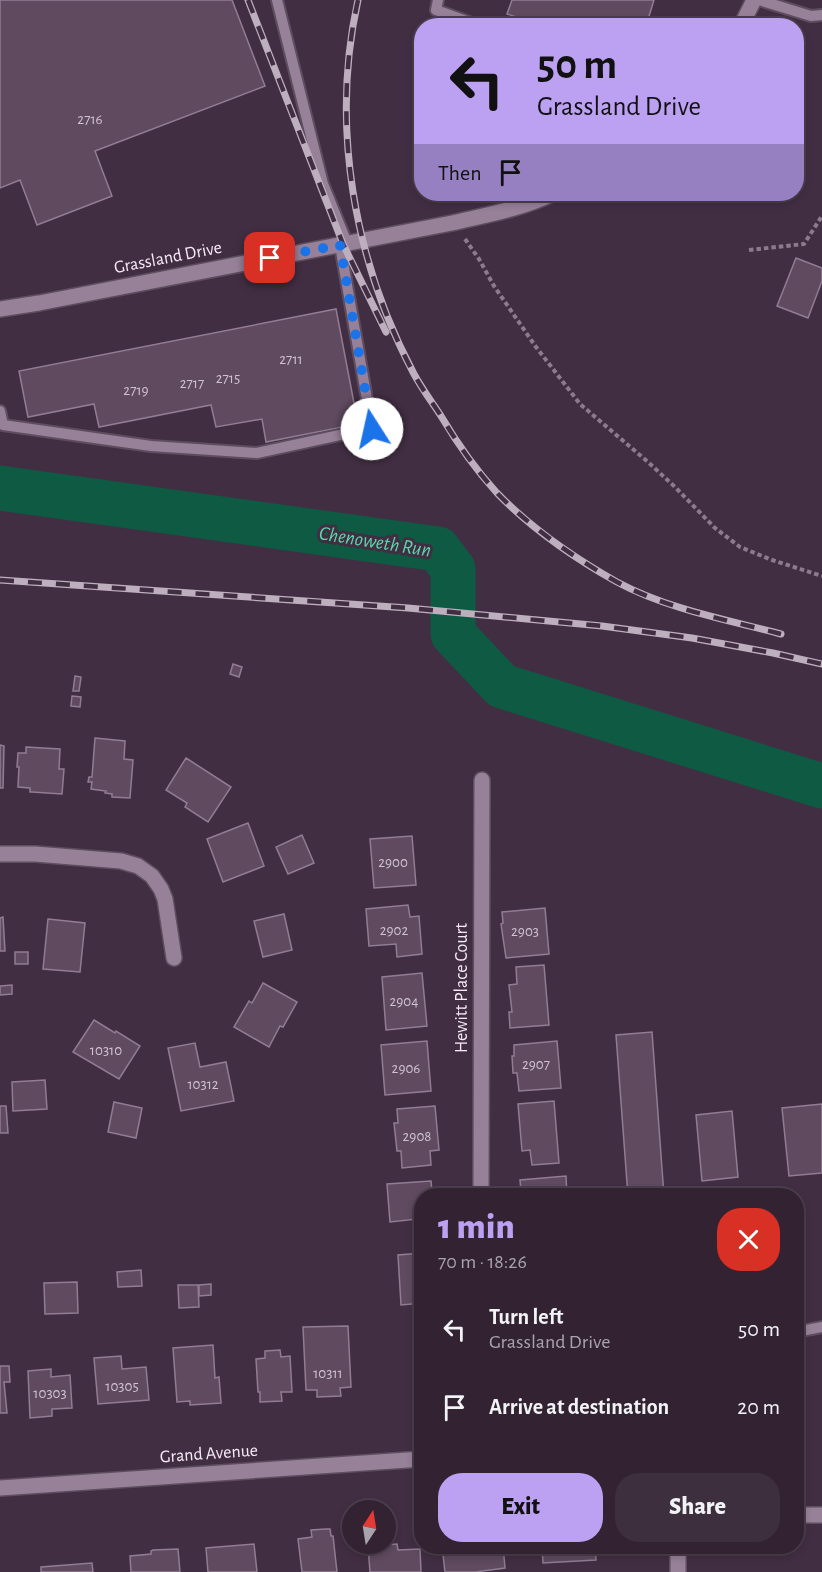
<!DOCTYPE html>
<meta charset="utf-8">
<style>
body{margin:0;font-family:"Alegreya Sans",sans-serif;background:#3d2f3e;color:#f1f3f6;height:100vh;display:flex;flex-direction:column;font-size:22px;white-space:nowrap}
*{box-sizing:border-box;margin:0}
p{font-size:20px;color:#a8a4ac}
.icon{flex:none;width:33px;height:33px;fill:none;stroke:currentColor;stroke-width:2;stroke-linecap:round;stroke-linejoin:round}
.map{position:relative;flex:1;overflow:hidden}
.details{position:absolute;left:414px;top:1188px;width:390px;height:366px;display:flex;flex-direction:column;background:#322232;border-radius:24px;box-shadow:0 3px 9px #0003,0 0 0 2px #4d3f4d}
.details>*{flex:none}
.guide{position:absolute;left:414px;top:18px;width:390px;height:183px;border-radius:24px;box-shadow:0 3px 9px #0003,0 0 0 2px #4d3f4d;background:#bca0f2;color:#111;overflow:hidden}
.needle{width:39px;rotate:12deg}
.buttons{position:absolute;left:342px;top:1500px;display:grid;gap:12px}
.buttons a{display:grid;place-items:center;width:54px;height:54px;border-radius:50%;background:#322232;box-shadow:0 3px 9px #0003,0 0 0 2px #4d3f4d;font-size:30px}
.pin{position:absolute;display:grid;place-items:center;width:51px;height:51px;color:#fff;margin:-26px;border-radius:12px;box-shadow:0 3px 9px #0006}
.me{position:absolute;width:66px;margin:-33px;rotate:350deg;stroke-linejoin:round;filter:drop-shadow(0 0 4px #0008)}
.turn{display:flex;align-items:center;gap:21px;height:126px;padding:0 24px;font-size:27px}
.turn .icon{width:78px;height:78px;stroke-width:2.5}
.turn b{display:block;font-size:42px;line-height:51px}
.then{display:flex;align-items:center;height:57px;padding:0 24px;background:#0003;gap:12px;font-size:22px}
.round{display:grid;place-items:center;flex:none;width:63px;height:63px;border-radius:24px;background:#3d2f3e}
.headline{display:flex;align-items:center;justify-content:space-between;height:102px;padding:0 24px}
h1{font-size:36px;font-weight:800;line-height:45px;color:#bca0f2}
.action{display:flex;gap:12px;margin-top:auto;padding:12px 24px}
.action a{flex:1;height:69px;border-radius:24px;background:#bca0f2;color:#111;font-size:24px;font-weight:800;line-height:69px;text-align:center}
.action a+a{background:#3d2f3e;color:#f1f3f6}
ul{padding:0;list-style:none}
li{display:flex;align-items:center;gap:18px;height:78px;padding:0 24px}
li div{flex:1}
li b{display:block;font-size:22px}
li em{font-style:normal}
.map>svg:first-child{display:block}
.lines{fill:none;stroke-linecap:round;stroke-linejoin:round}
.river{stroke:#0e5a43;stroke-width:45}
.building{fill:#5f4a60;stroke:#927c94;stroke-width:1.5}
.service-casing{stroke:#5e4d5f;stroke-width:14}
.minor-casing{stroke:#5e4d5f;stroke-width:18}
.tertiary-casing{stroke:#5e4d5f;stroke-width:18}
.path{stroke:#8c7b8d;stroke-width:4;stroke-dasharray:4.5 3;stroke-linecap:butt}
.service{stroke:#978199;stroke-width:10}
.minor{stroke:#978199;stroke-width:15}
.tertiary{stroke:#978199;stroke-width:15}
.rail-casing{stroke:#beafbf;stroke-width:7}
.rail{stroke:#422e43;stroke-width:4.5;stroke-dasharray:14;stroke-linecap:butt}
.route{stroke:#1a73e8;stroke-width:10;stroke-dasharray:0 18}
.labels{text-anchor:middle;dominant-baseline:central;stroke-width:6;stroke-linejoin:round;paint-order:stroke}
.number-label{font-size:15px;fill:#d0c2d1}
.street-label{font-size:18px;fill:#f6eaf7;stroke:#422e43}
.water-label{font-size:20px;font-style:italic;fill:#5ad9ac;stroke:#422e43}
</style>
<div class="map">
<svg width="822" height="1572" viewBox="0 0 822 1572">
<rect width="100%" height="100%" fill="#422e43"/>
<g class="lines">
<polyline class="river" points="0,488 438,549 453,569 453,634 502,686 822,786"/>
</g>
<g class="building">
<polygon points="0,0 232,0 265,86 95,151 112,196 37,225 20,180 0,188"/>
<polygon points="512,0 654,0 646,26 543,26 507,14"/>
<polygon points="796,258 822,268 822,281 808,318 777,306"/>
<polygon points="336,309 358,424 266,442 262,419 216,427 211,405 99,427 94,404 28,417 19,371"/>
<polygon points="233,664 242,667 239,677 230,674"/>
<polygon points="75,676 81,677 79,691 73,691"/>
<polygon points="72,696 81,697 80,707 71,706"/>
<polygon points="95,738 125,741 124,759 133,760 130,798 112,797 112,794 105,793 106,791 91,789 92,782 88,782 89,777 92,777"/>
<polygon points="0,745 4,746 3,788 0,788"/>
<polygon points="26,747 60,749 59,769 64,769 62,794 32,792 30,792 30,788 18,787 19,767 17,767 18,753 26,753"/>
<polygon points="186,758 231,787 208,822 185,807 187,803 166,790"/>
<polygon points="248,823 264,866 223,882 207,839"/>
<polygon points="302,835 314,863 288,874 276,847"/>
<polygon points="412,836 416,885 374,888 370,839"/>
<polygon points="408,905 410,917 419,916 422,954 397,957 396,944 369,946 366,909"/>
<polygon points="545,908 549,954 506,958 501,924 503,923 502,912"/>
<polygon points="284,914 292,950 263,957 254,921"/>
<polygon points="3,917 5,951 0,951 0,918"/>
<polygon points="48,919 85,923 80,972 43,969"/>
<rect x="15" y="952" width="13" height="12"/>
<polygon points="544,965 549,1025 510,1028 509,1012 512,1012 509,985 517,984 516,967"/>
<polygon points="422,973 427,1026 386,1030 382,977"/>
<polygon points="263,983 297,1002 283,1027 280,1026 269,1047 234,1027 249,1001 252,1003"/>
<polygon points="12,985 12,994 0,995 0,986"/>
<polygon points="94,1020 115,1033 116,1031 140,1046 119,1079 73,1052"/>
<polygon points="652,1032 664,1196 628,1196 616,1035"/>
<polygon points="427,1041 431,1091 385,1095 381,1045"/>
<polygon points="557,1041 561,1088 519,1091 517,1073 513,1073 512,1056 514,1056 514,1045"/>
<polygon points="195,1043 200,1067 226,1062 234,1101 181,1111 168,1048"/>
<polygon points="45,1080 47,1109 13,1111 12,1082"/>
<polygon points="554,1101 559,1163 532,1165 530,1150 522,1151 518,1104"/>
<polygon points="114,1102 142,1108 136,1138 108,1132"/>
<polygon points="822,1104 822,1173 789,1176 782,1108"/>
<polygon points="0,1106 6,1106 8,1133 0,1133"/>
<polygon points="435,1106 439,1150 430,1151 431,1165 402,1168 401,1151 397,1151 394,1123 398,1123 397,1109"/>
<polygon points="732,1111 738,1177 702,1181 696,1115"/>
<polygon points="566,1176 567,1196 520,1196 520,1191 521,1191 520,1180"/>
<polygon points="431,1181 432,1191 440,1190 440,1196 422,1196 422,1231 418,1231 417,1219 390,1222 387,1184"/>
<polygon points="422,1253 422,1303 401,1305 398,1255"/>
<polygon points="141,1270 142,1286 118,1287 117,1272"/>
<polygon points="77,1282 78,1313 45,1314 44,1283"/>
<polygon points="211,1284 211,1295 199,1296 199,1285"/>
<polygon points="178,1285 198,1285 199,1307 179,1308"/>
<polygon points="348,1326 351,1387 340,1388 341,1396 317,1397 317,1390 306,1390 303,1327"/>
<polygon points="213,1345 215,1378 219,1377 221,1403 190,1405 190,1401 177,1402 173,1348"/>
<polygon points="280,1350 281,1357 290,1356 292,1392 281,1392 282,1401 260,1402 260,1392 258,1392 256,1359 265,1358 265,1351"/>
<polygon points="121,1356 122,1369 146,1367 149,1400 98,1404 94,1358"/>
<polygon points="0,1366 9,1366 10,1382 4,1382 7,1413 0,1413"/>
<polygon points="51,1369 51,1377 70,1375 72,1408 52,1409 52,1416 30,1418 28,1371"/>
<polygon points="326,1529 330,1529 331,1536 333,1536 337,1572 302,1572 298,1539 312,1537 311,1530"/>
<polygon points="254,1544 257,1572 208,1572 206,1548"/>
<polygon points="397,1544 398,1550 420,1549 421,1572 370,1572 368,1546"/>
<polygon points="442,1546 503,1546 505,1568 475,1572 445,1572"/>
<polygon points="542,1546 595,1546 596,1560 543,1563"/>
<polygon points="178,1549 180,1572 131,1572 130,1556 151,1554 151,1551 153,1550"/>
<polygon points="92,1563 93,1572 41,1572 41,1567"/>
</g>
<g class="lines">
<g class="service-casing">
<g id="service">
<polyline points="277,0 323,184 347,243"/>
<polyline points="438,0 436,10 480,26"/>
<polyline points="759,0 811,16 822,15"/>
<polyline points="0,411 3,425 151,446 257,453 372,428 340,245"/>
<polyline points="796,1332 822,1327"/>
</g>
</g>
<g class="minor-casing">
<g id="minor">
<polyline points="741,26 754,0"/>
<path d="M 0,309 L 39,303 L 452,223 C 486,215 521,209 552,194"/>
<polyline points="0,854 35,854 121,861 138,866 152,876 161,889 165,899 174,958"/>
<polyline points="481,1196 482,780"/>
<polyline points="678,1546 678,1572"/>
</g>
</g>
<g class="tertiary-casing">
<g id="tertiary">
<polyline points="0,1488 422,1459"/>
<polyline points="796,1515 822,1515"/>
</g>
</g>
<g class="path">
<polyline points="465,239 479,259 494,286 536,347 580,404 648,462 675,487 715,528 740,547 772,560 822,576"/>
<polyline points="749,250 804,244 822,216"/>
</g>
<use href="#service" class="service"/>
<use href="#minor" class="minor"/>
<use href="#tertiary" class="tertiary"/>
<g class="rail-casing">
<g id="rail">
<polyline points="248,0 343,244 386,332"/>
<path d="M 358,0 C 330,126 354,261 414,374 C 422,389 432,402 441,416 C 457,443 476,470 497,493 C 530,527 576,559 617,582 C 667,609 728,620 781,634"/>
<polyline points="0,580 408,608 602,626 692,638 773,653 822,664"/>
</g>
</g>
<use href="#rail" class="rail"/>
</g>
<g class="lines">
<polyline class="route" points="270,258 340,245 372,429"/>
</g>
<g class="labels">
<g class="number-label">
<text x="90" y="119">2716</text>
<text x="291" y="359">2711</text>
<text x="228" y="378">2715</text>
<text x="192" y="383">2717</text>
<text x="136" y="390">2719</text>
<text x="393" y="862">2900</text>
<text x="394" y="930">2902</text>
<text x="525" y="931">2903</text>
<text x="404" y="1001">2904</text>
<text x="106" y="1050">10310</text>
<text x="536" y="1064">2907</text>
<text x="406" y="1068">2906</text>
<text x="203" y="1084">10312</text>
<text x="417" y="1136">2908</text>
<text x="328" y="1373">10311</text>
<text x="122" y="1386">10305</text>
<text x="50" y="1393">10303</text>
</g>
<g class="street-label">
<text transform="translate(168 258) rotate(-11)">Grassland Drive</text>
<text transform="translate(462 988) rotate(-90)">Hewitt Place Court</text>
<text transform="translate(209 1454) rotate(-4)">Grand Avenue</text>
</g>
<g class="water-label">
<text transform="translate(375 542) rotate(9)">Chenoweth Run</text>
</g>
</g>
</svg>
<div class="buttons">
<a><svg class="needle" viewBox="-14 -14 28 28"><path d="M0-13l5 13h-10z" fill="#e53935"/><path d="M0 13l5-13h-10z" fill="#a8a4ac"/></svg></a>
</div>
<div class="pin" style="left:270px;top:258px;background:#d93025"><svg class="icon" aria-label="arrive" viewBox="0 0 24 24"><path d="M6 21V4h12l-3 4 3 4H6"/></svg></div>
<svg class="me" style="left:372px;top:429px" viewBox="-20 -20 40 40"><circle r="19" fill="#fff"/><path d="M0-13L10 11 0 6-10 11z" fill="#1a73e8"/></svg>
<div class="guide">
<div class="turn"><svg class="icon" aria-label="left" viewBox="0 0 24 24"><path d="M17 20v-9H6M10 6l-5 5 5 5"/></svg><div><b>50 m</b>Grassland Drive</div></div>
<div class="then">Then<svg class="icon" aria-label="arrive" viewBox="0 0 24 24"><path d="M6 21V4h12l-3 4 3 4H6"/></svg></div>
</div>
<section class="details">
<div class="headline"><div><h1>1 min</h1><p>70 m · 18:26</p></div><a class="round" style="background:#d93025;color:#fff"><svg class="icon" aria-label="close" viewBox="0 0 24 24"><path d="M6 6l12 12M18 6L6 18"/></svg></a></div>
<ul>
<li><svg class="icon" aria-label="left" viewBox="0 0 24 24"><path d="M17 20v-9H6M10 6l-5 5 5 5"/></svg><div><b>Turn left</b><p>Grassland Drive</p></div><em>50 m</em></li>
<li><svg class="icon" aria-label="arrive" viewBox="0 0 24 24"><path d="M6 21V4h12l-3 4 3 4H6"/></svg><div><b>Arrive at destination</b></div><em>20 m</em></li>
</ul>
<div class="action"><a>Exit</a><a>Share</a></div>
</section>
</div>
